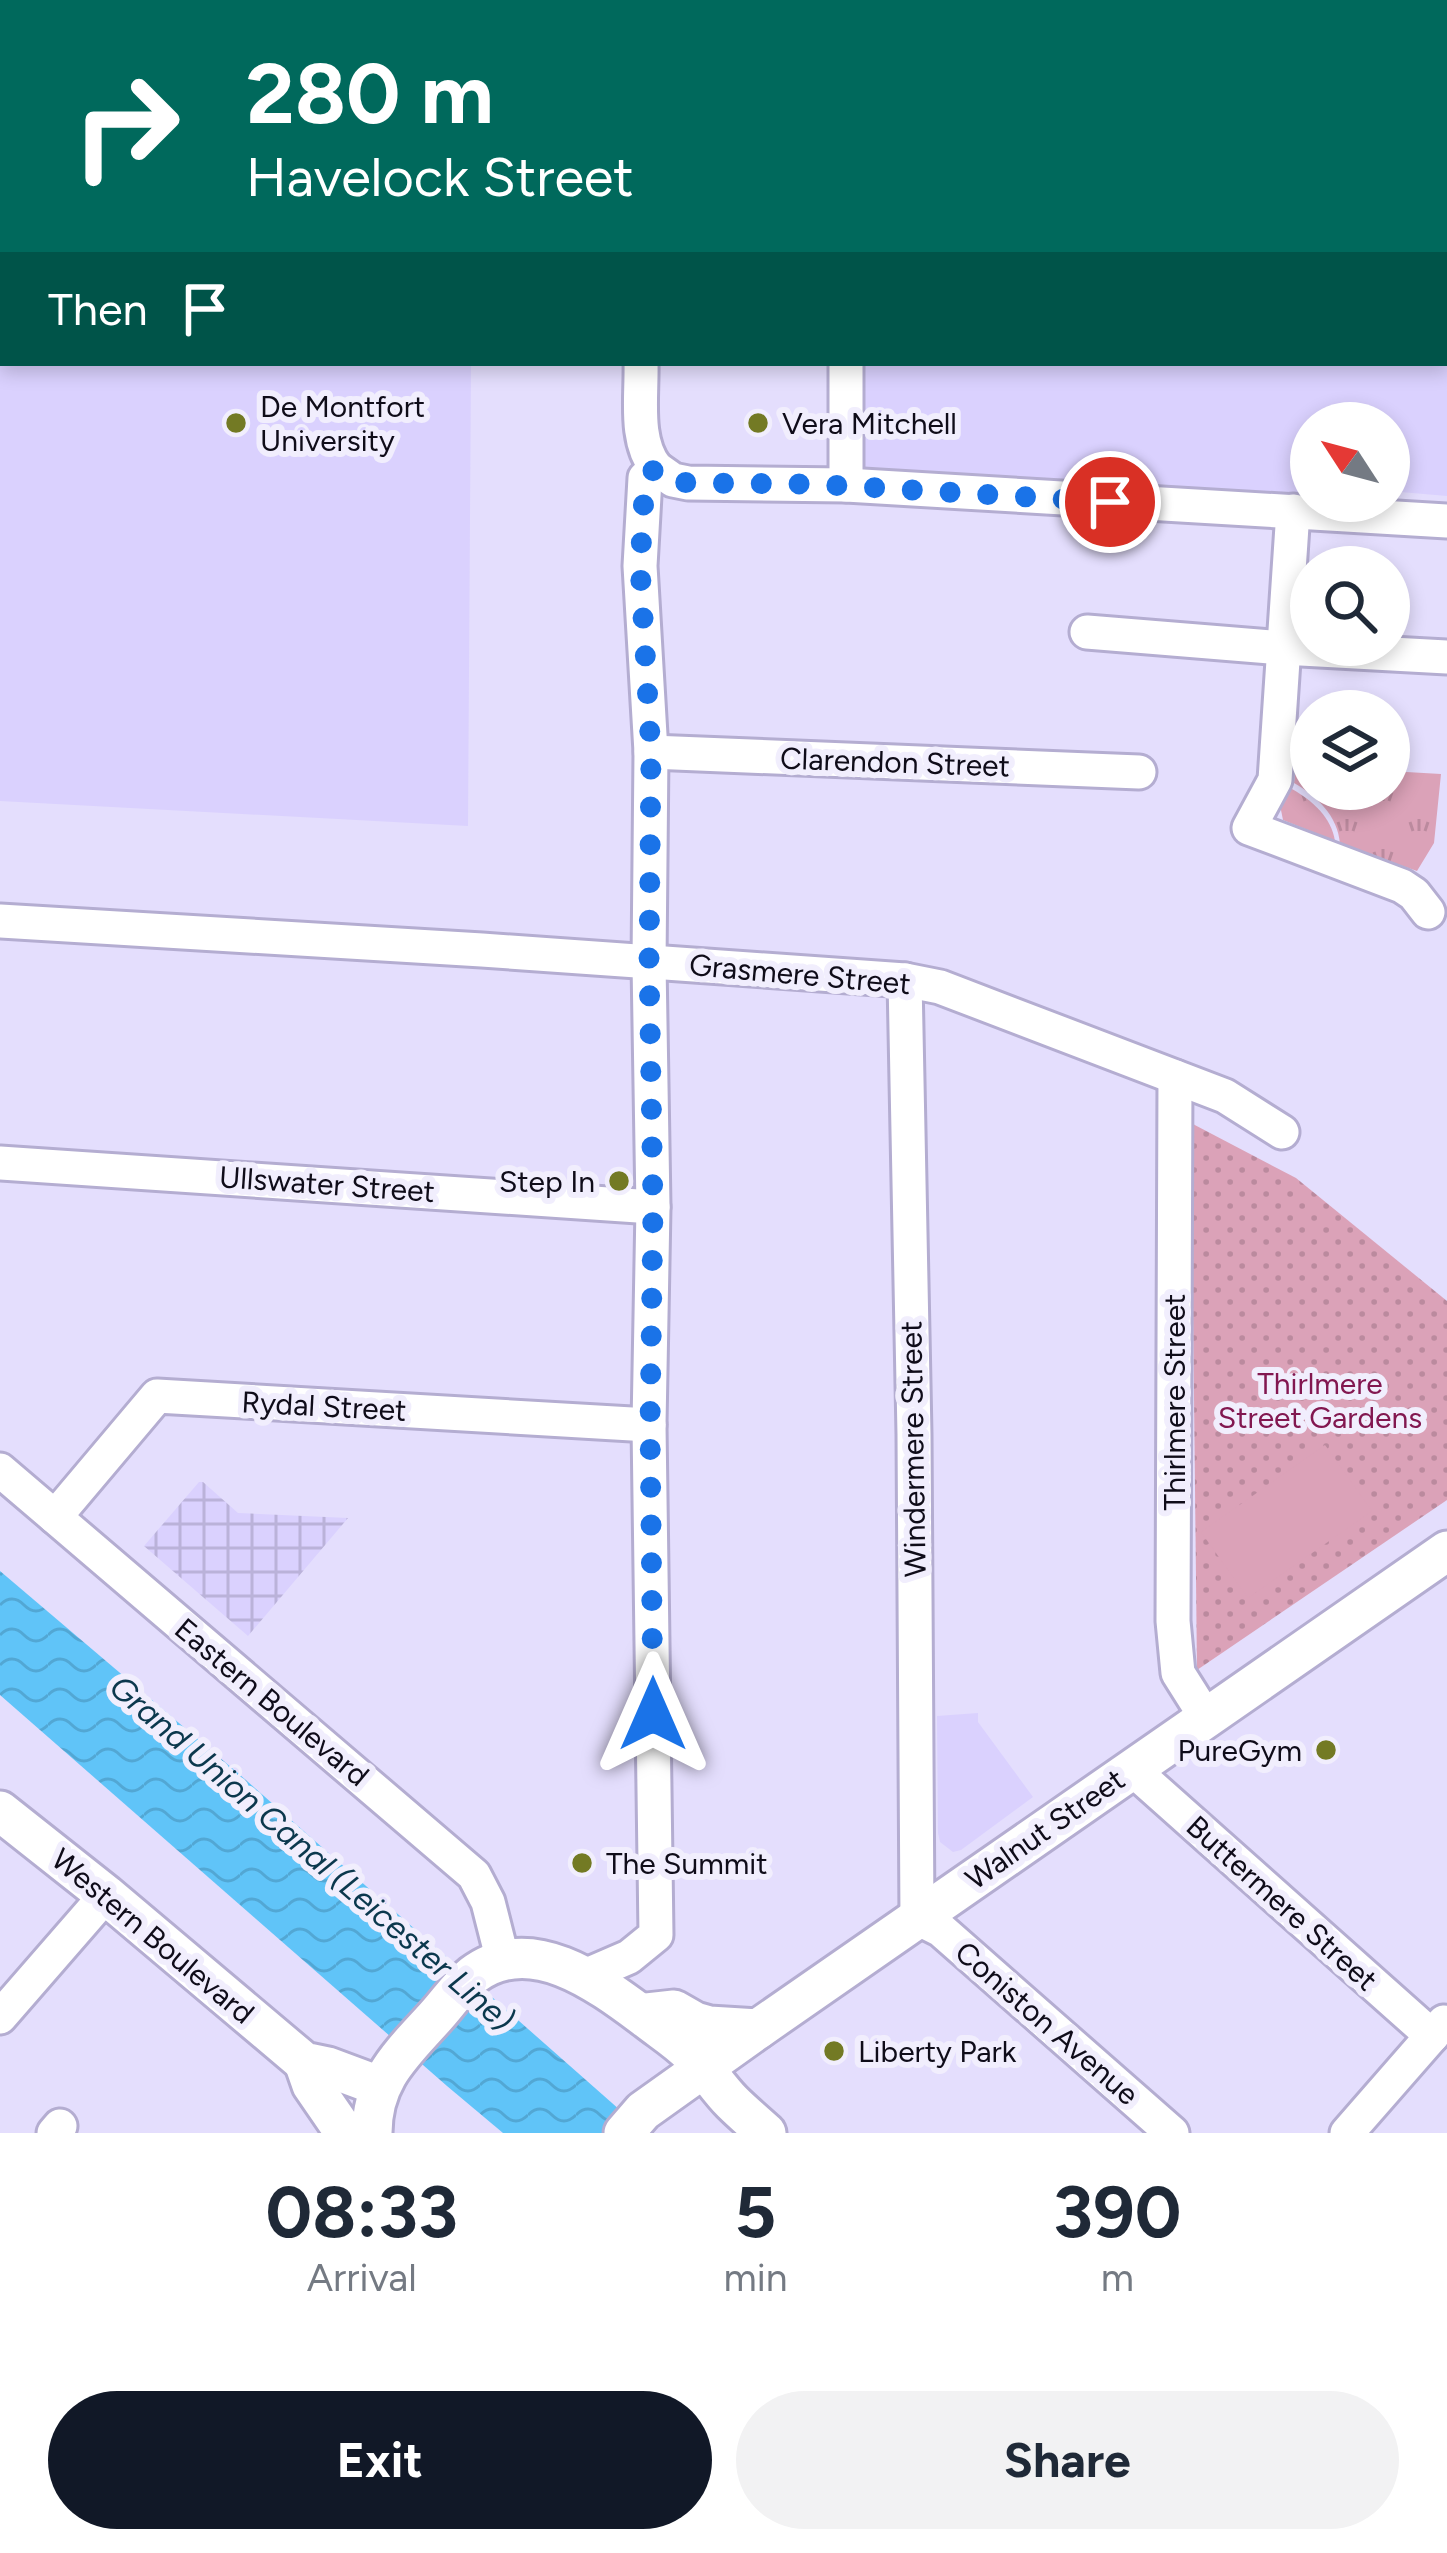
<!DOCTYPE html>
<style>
body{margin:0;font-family:Figtree,sans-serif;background:#f2f2f3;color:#1f2937;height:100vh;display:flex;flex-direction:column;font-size:45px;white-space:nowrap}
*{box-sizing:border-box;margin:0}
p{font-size:39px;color:#747a83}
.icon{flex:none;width:66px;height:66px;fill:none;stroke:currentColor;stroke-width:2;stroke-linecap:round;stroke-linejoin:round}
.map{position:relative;height:2133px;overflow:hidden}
.details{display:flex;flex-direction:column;background:#fff;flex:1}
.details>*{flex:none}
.banner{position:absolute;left:0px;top:0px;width:1449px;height:366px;box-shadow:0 6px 18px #0003;background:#00695c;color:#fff;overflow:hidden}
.needle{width:78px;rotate:306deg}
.buttons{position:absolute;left:1290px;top:402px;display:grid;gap:24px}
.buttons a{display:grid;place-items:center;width:120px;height:120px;border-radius:50%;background:#fff;box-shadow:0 6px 18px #0003;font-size:60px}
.pin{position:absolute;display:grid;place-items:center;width:102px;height:102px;color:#fff;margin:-51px;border:6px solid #fff;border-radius:50%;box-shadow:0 3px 12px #0007}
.me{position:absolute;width:132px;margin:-66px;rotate:0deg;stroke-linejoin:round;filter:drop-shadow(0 0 9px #0008)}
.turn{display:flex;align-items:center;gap:42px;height:252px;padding:0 48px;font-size:54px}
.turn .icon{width:156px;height:156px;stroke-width:2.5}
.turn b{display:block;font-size:84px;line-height:102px}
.then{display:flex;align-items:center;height:114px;padding:0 48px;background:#0003;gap:24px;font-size:45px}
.eta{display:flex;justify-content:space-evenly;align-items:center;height:204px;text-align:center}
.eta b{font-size:72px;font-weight:700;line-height:84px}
.button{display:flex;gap:24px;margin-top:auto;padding:24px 48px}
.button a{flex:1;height:138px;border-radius:72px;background:#111827;color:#fff;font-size:48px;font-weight:700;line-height:138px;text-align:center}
.button a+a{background:#f2f2f3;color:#1f2937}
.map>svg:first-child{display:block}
.built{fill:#dad1fe}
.industrial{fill:url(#industrial-grid)}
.grass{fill:url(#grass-tufts)}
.park{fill:url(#park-dots)}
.garden{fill:#dba2b8}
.water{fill:url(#water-waves)}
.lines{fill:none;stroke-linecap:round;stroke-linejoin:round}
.minor-casing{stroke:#b4add1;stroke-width:39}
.tertiary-casing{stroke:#b4add1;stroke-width:45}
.minor{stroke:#fff;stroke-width:33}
.tertiary{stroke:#fff;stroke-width:39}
.route{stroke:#1a73e8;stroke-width:21;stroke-dasharray:0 37.8}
.poi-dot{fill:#737a24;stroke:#f1eefd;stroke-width:4.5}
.labels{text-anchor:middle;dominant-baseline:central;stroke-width:12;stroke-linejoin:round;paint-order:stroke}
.poi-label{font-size:30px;fill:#0f0c19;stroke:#f1eefd;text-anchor:start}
.street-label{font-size:30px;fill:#0f0c19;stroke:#f1eefd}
.park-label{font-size:30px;fill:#821750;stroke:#f1eefd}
.water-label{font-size:33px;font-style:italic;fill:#0b384d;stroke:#f1eefd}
</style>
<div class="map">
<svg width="1447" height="2133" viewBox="0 0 1447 2133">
<defs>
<pattern id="industrial-grid" width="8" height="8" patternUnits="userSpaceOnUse" patternTransform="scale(3)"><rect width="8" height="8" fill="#dad1fe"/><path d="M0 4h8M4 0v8" fill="none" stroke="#bab2d9"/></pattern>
<pattern id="grass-tufts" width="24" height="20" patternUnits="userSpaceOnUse" patternTransform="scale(3)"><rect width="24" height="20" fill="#dba2b8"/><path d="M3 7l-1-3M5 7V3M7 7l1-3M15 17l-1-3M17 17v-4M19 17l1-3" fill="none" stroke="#bb8a9e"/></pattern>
<pattern id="park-dots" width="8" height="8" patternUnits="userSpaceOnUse" patternTransform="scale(3)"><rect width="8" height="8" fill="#dba2b8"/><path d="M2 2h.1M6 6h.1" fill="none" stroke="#bb8a9e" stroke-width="1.8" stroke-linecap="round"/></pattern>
<pattern id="water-waves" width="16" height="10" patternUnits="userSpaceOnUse" patternTransform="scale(3)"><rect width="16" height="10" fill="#60c4f8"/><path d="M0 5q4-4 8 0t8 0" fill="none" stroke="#52a7d4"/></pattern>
</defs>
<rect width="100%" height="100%" fill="#e4defd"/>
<g class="built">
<polygon points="0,0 472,0 472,3 3,3 3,363 471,363 468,826 0,801"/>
<polygon points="661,0 1447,0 1447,496 1389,491 1389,423 1311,423 1311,501 862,478 860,363 1446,363 1446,3 661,3"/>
<polygon points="978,1713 978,1722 1033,1797 961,1850 953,1852 940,1842 938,1833 937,1716"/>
</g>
<polygon class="industrial" points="199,1482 203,1482 238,1513 348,1518 248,1636 144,1546"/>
<g class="grass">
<path d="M 1296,766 L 1311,767 L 1311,789 L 1389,789 L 1389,771 L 1441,774 L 1434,843 L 1417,871 L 1340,844 C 1338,816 1317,796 1294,783 Z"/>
<path d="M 1292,789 C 1313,801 1331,817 1335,841 L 1283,820 L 1280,805 Z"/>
</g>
<polygon class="park" points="1191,1123 1296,1178 1447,1301 1447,1500 1197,1670"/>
<polygon class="garden" points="1325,1445 1372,1511 1248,1598 1201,1532"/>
<polygon class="water" points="0,1571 239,1774 646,2133 503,2133 447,2086 0,1695"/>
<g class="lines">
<g class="minor-casing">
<g id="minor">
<polyline points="638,0 638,3"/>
<polyline points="905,0 908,3"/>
<polyline points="275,3 275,0"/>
<polyline points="972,3 974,0"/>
<polyline points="656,468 673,480 688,483 846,485 1447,521"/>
<polyline points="846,485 846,363"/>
<polyline points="1293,511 1275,780 1249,828 1402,886 1414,894 1428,912"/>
<polyline points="1087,632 1283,648 1447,657"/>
<polyline points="651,752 1139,772"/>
<polyline points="0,921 482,950 905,980 940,987 1225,1096 1282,1132"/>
<polyline points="905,980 914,1434 917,1918 941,1930 1172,2133"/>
<polyline points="1175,1077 1173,1621 1178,1673 1207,1719"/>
<polyline points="0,1163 653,1207"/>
<polyline points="0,1470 474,1875 488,1902 503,1961"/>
<polyline points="55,1517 157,1396 649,1425"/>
<polyline points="1132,1769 1432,2036"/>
<path d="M 585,1976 L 629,1957 L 656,1935 L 649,1425 L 653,1207 L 649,963 L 651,752 L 640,566 L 645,478 L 656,468 C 634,440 642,397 641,363"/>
<polyline points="0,2017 106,1895"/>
<polyline points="54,2133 60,2126"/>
<polyline points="1347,2133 1444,2022"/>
</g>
</g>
<g class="tertiary-casing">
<g id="tertiary">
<polyline points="0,1811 106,1895 304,2062 328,2067 379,2086"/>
<polyline points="647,2013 674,2010 695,2022 709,2026 758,2029"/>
<polyline points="304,2062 312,2085 345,2133"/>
<path d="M 372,2133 C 372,2079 402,2054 436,2016 C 448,2003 459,1986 473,1975 C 531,1931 600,1984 647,2019 C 661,2030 677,2040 690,2053 C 706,2068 717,2087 732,2102 C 743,2113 755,2123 766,2133"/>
<polyline points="624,2133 643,2111 758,2029 1447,1551"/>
</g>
</g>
<use href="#minor" class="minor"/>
<use href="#tertiary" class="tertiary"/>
</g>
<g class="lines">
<polyline class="route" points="653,1714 650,1425 653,1207 649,962 651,752 640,566 645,478 656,468 673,480 688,483 814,484 1110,502"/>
</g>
<g class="poi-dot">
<circle cx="236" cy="423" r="12"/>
<circle cx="758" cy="423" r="12"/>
<circle cx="619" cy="1181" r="12"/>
<circle cx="1326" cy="1750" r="12"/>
<circle cx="582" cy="1863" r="12"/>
<circle cx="834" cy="2051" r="12"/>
</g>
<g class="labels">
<g class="poi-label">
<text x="260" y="406">De Montfort<tspan x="260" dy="34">University</tspan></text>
<text x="782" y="423">Vera Mitchell</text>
<text x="595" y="1181" text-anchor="end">Step In</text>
<text x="1302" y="1750" text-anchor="end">PureGym</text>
<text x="606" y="1863">The Summit</text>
<text x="858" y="2051">Liberty Park</text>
</g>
<g class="street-label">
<text transform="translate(895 762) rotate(2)">Clarendon Street</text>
<text transform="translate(800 974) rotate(5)">Grasmere Street</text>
<text transform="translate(327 1184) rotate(4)">Ullswater Street</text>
<text transform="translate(1174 1402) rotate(-90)">Thirlmere Street</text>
<text transform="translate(324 1406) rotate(3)">Rydal Street</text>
<text transform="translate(913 1449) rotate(-91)">Windermere Street</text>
<text transform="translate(272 1702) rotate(40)">Eastern Boulevard</text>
<text transform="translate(1045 1829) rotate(-35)">Walnut Street</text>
<text transform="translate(1282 1903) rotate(42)">Buttermere Street</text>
<text transform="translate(153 1936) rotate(40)">Western Boulevard</text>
<text transform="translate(1047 2023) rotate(41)">Coniston Avenue</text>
</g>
<g class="park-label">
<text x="1320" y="1383">Thirlmere<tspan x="1320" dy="34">Street Gardens</tspan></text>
</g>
<g class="water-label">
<text transform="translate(312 1853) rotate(41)">Grand Union Canal (Leicester Line)</text>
</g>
</g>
</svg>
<div class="buttons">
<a><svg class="needle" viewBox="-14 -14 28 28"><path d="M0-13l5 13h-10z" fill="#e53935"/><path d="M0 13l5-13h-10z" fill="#747a83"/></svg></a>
<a><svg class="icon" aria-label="search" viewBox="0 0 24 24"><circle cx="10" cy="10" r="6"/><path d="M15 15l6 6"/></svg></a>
<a><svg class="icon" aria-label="layers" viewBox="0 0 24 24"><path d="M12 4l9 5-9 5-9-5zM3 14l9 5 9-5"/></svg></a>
</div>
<div class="pin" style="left:1110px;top:502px;background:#d93025"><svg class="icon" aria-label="arrive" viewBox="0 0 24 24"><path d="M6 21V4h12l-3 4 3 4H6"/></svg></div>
<svg class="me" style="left:653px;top:1714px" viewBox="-20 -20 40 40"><path d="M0-17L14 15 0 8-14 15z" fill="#1a73e8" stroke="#fff" stroke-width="4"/></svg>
<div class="banner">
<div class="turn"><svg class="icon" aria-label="right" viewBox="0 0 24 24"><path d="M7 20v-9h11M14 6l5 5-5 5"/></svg><div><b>280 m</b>Havelock Street</div></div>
<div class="then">Then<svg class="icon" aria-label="arrive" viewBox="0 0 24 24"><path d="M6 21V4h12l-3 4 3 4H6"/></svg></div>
</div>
</div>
<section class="details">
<div class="eta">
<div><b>08:33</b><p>Arrival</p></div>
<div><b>5</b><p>min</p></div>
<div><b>390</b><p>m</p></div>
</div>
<div class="button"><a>Exit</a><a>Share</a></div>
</section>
